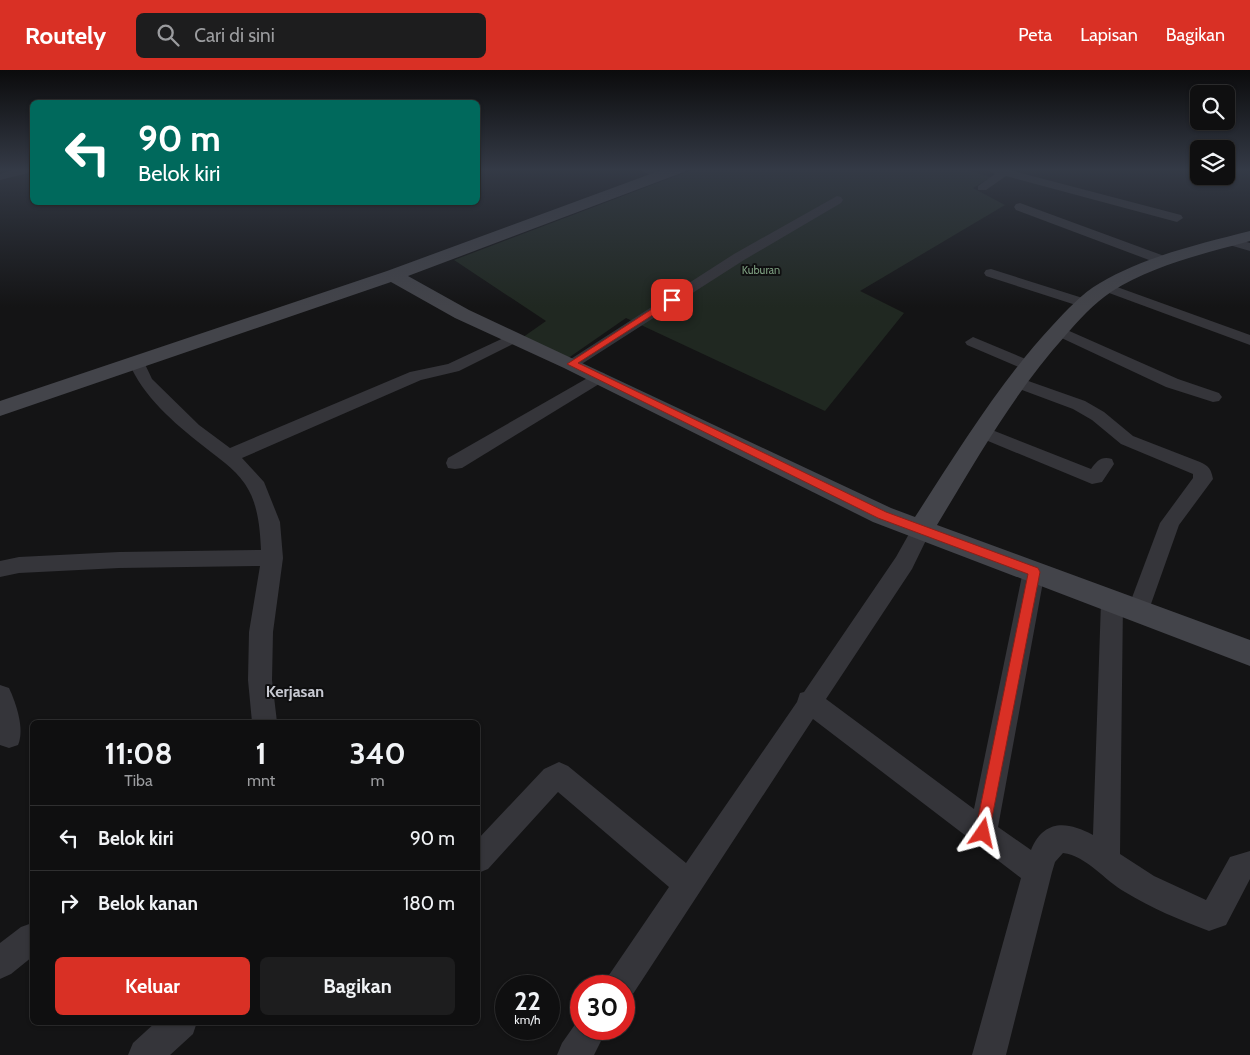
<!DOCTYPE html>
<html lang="id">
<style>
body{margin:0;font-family:Cabin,sans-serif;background:#1d1d1e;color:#f1f3f6;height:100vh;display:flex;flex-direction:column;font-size:19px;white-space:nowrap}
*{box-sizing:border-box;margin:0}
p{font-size:16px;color:#9b9c9f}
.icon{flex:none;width:28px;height:28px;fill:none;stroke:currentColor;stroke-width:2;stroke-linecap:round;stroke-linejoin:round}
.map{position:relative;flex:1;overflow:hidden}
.drawer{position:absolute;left:30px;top:650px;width:450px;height:305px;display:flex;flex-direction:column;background:#0f0f10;border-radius:8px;box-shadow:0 1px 4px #0004,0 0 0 1px #2f2f30}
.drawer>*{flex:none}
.top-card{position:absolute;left:30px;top:30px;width:450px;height:105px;border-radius:8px;box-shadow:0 1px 4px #0004,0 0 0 1px #2f2f30;background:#00695c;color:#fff;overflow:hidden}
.buttons{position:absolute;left:1190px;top:15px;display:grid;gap:10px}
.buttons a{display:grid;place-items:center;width:45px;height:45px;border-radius:8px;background:#0f0f10;box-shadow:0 1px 4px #0004,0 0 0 1px #2f2f30;font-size:25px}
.speed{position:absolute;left:495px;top:905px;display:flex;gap:10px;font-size:25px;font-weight:700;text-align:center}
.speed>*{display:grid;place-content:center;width:65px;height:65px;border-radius:50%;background:#0f0f10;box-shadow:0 1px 4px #0004,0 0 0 1px #2f2f30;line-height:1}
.speed small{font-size:12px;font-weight:400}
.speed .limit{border:8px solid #d22;background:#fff;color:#111}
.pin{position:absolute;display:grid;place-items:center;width:42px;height:42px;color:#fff;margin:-21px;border-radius:10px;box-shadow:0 2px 8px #0006}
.me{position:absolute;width:55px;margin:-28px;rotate:11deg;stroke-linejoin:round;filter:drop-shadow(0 0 4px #0008)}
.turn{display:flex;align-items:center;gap:18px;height:105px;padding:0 25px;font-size:22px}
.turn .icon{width:65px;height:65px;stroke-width:2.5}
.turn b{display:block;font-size:35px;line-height:42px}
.eta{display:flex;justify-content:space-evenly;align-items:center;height:85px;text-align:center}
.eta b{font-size:30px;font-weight:700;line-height:35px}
.primary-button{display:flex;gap:10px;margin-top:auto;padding:10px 25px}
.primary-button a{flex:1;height:58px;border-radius:8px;background:#d93025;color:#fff;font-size:20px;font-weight:700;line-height:58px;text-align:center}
.primary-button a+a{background:#1d1d1e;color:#f1f3f6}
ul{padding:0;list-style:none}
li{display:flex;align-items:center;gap:15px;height:65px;padding:0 25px;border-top:1px solid #2f2f30}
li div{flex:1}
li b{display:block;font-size:19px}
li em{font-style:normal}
header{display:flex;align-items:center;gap:30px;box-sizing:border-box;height:70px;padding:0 25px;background:#d93025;color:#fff}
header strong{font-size:24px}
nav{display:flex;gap:28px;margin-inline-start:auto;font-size:18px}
.search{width:350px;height:45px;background:#1d1d1e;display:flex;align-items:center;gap:12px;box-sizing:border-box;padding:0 18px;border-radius:8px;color:#9b9c9f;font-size:19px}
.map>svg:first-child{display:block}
.green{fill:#202821}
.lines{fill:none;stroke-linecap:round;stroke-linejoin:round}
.street{fill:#35353a;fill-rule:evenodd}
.secondary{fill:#43444a;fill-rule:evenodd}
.route{fill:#d93025;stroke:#8d1f18}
.labels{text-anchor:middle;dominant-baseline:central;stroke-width:4;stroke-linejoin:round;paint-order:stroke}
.far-park-label{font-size:11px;fill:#7e9f81;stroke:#0f0f10}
.quarter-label{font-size:16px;font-weight:bold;fill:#c7c9d1;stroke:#0f0f10}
</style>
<header>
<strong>Routely</strong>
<div class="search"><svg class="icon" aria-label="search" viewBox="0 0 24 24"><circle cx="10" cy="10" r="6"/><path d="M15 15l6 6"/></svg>Cari di sini</div>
<nav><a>Peta</a><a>Lapisan</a><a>Bagikan</a></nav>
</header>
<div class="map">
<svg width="1250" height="985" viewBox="0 0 1250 985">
<rect width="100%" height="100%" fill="#141415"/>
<polygon class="green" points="694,99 963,99 991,107 973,118 1005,135 860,221 904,243 825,341 626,248 564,291 519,270 546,251 454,190"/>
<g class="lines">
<g class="street">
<polygon points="16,99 32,99 32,102 0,110 0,104"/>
<polygon points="638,99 654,99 667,107 661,110"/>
<polygon points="985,99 1006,99 1181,145 1183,148 1177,152 1006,106 986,120 978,120 978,116 995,104"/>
<polygon points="837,126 841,127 843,130 841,133 744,190 577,297 565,297 563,294 734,184"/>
<polygon points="1020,133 1167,187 1169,190 1162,194 1157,193 1016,140 1014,137 1016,134"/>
<polygon points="1231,167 1250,173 1250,181 1226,174 1224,171 1226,168"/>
<polygon points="991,199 1089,230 1091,233 1089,236 1079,236 986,206 984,203 986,200"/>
<polygon points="1106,213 1250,265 1250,275 1101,220 1099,217"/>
<polygon points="1058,256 1178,309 1219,323 1222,327 1219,331 1213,332 1166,317 1053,264 1050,261 1053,258"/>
<path d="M 514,263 L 522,268 L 519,271 L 459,301 L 421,310 L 242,388 L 264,412 L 280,452 L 283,488 L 273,562 L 272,610 L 277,652 L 252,652 L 248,610 L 249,562 L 260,496 L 119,498 L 19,503 L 0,507 L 0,491 L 19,487 L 119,482 L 261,480 C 260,458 258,433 245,414 C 234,398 217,387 202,375 C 174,353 143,326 129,293 L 131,290 L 143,290 L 152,309 L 199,355 L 230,378 L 410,302 L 448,294 Z"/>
<polygon points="973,267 1035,293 1037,296 1029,301 1023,299 967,275 965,272"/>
<polygon points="598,302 604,303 606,307 604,311 462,398 455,399 448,398 446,393 448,388"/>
<path d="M 1017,307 L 1085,331 L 1104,342 L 1133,366 L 1200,392 C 1209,396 1211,399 1213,409 L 1179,455 L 1146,548 L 1138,550 L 1130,548 L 1127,541 L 1160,453 L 1193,408 L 1193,404 L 1121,374 L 1092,350 L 1073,339 L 1011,316 L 1009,312 L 1011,308 Z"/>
<path d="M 982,356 L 1091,399 C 1097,391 1101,386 1112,389 L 1114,394 L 1102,412 L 1092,414 L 976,366 L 973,362 L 976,358 Z"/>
<path d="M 921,452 L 928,455 L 931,460 L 912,499 L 826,629 L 974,739 L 1023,501 L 1026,495 L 1034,493 L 1042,495 L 1045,501 L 998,757 L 1031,780 C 1044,749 1067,751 1093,765 L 1101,532 L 1104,526 L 1112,523 L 1120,526 L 1123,532 L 1120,784 L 1154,806 L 1206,830 L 1230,787 L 1250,781 L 1250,809 L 1226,855 L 1209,861 C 1180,850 1151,838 1125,822 C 1105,811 1087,786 1063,783 L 1055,792 L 1052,802 L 1006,985 L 972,985 L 1021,808 L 813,649 L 631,927 L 624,930 L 624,916 L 604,916 L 609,905 L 669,817 L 558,722 L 488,799 L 478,803 L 478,769 L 544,699 L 559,692 L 568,696 L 686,793 L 797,632 L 800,623 L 804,622 L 896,487 L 914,455 Z"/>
<path d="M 0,615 L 9,618 C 16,633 25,659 18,675 L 9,678 L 0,675 Z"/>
<polygon points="32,853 32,887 11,904 0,909 0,873 21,857"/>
<polygon points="581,946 581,959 607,959 594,985 557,985 562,973"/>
<polygon points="156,952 197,952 193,964 170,985 128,985 133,973"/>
</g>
<path class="secondary" d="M 664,99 L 686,99 L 684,102 L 408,206 L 469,240 L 891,438 L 915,447 C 958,381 999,313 1052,256 C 1067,240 1081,224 1100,213 C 1146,186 1199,174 1250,161 L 1250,171 C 1203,184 1153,195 1111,222 C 1093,234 1079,250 1065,266 C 1014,323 976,390 937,455 L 1250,570 L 1250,596 L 873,452 L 564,298 L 455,248 L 391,212 L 0,346 L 0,331 L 387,201 Z"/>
</g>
<linearGradient id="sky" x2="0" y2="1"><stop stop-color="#0b0b0c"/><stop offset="0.42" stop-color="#343a46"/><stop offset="1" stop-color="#343a46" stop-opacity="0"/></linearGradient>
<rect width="1250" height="237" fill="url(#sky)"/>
<polygon class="route" points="669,228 676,230 578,293 886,442 1038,498 1040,502 988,768 983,771 978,768 975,763 1028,504 878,448 567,294"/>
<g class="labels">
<g class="far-park-label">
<text x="761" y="200">Kuburan</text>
</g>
<g class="quarter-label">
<text x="295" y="621">Kerjasan</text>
</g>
</g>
</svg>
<div class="buttons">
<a><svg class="icon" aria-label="search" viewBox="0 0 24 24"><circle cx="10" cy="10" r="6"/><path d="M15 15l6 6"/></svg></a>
<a><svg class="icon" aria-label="layers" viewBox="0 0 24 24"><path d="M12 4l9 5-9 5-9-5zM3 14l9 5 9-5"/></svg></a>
</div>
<div class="speed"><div>22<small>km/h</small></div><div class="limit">30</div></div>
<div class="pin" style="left:672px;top:230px;background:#d93025"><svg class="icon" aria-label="arrive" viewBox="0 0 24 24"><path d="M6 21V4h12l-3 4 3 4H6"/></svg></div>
<svg class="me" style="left:983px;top:763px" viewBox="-20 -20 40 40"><path d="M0-17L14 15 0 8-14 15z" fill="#d93025" stroke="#fff" stroke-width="4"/></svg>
<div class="top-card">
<div class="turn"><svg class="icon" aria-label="left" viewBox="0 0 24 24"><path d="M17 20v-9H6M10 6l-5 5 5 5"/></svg><div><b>90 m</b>Belok kiri</div></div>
</div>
<section class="drawer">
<div class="eta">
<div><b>11:08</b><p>Tiba</p></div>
<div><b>1</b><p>mnt</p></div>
<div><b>340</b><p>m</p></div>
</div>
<ul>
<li><svg class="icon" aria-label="left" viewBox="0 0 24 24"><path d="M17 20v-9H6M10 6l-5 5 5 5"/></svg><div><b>Belok kiri</b></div><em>90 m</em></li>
<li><svg class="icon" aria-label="right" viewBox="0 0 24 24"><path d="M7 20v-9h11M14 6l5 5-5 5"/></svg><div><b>Belok kanan</b></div><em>180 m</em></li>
</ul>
<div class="primary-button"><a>Keluar</a><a>Bagikan</a></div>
</section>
</div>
